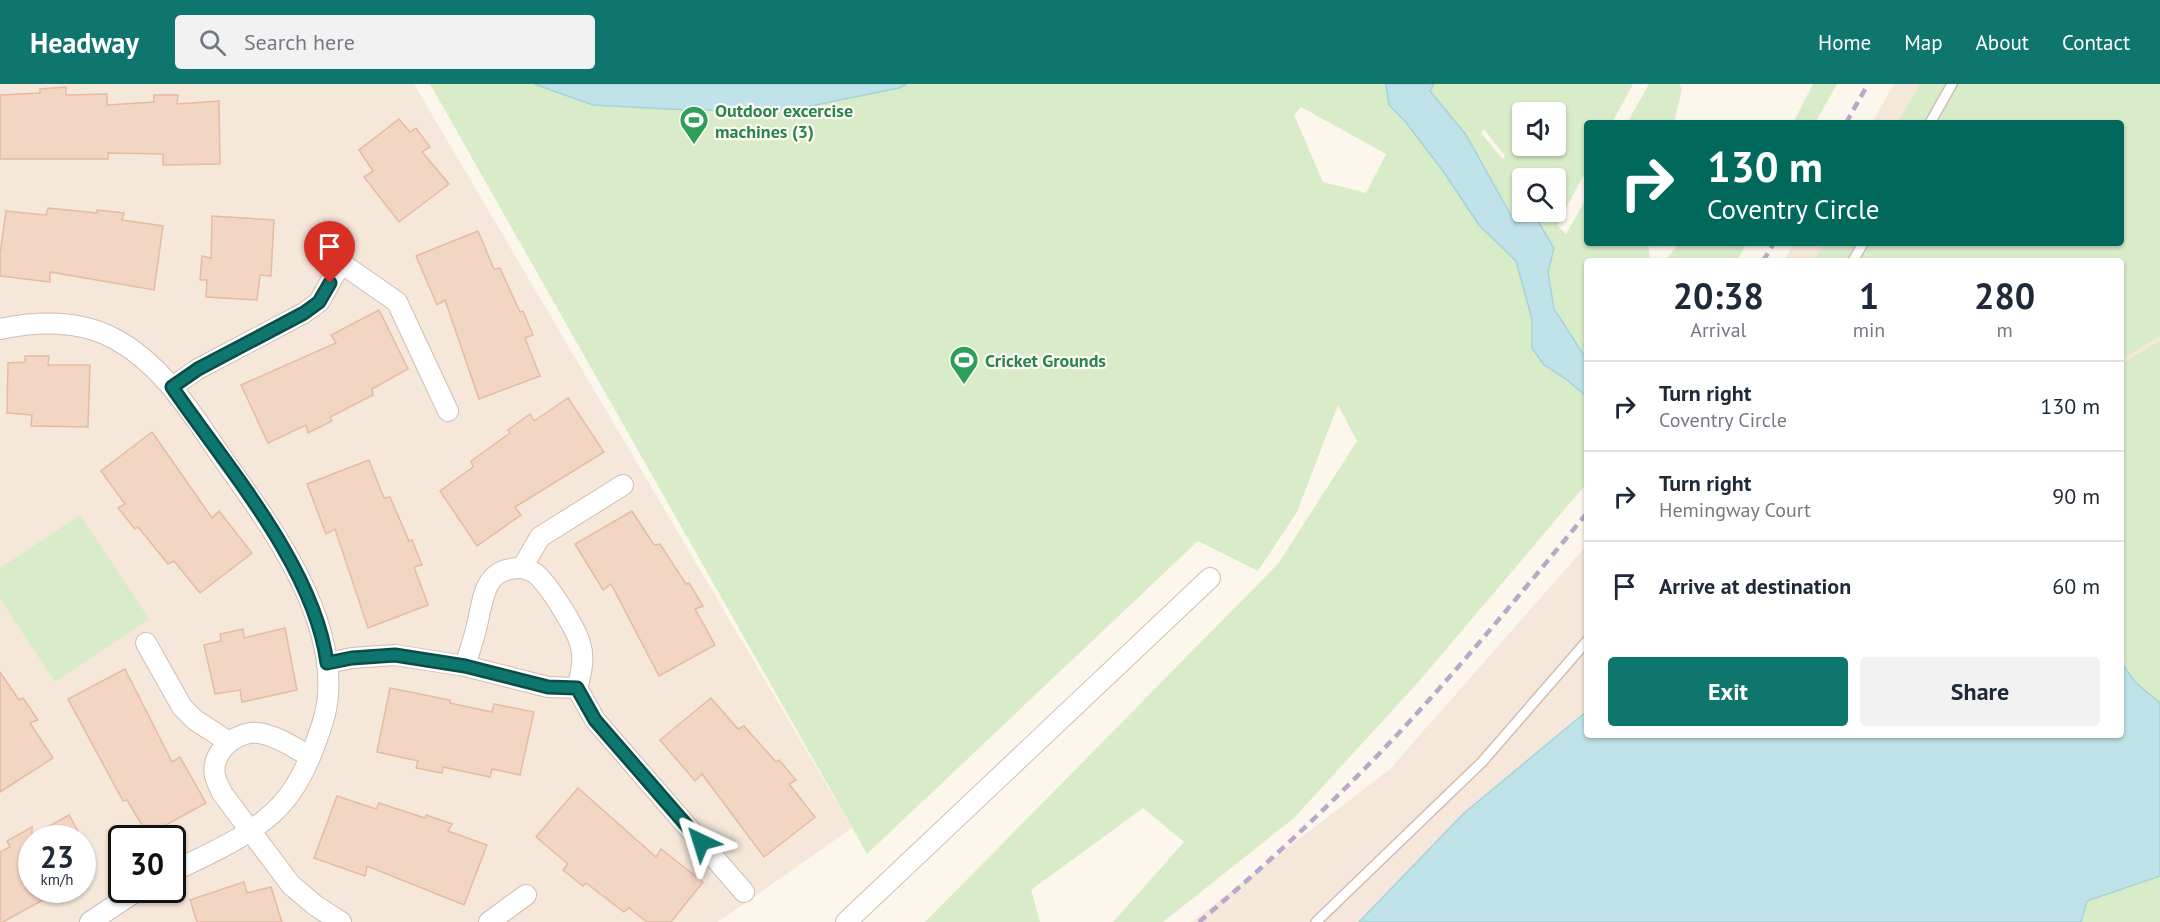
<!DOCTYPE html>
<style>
body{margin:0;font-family:"PT Sans",sans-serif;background:#f2f2f3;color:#1f2937;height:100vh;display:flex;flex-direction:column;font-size:22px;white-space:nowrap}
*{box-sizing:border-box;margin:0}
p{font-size:20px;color:#747a83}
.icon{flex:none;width:33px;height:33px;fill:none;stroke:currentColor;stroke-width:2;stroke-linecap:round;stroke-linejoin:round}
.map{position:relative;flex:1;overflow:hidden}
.sheet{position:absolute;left:1584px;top:174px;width:540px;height:480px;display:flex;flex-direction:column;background:#fff;border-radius:6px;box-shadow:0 2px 4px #0004}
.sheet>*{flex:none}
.guide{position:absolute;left:1584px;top:36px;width:540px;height:126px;border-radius:6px;box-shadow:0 2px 4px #0004;background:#00695c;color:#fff;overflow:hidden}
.controls{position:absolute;left:1512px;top:18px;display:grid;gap:12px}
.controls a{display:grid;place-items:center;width:54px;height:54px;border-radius:6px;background:#fff;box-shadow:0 2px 4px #0004;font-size:30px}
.speed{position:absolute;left:18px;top:741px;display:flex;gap:12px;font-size:30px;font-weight:700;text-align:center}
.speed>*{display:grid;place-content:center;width:78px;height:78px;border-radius:50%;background:#fff;box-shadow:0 2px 4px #0004;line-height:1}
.speed small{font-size:15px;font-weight:400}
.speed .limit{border:3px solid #111;border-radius:9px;background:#fff;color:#111}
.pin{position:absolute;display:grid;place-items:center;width:51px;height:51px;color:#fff;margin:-62px -26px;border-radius:50% 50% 50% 0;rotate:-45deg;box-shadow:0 0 6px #0007}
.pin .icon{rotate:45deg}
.me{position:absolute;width:66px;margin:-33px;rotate:319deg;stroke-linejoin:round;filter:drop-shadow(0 0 4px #0008)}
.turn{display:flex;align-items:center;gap:21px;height:126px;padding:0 24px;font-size:27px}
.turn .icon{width:78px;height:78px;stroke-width:2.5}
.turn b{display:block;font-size:42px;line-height:51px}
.eta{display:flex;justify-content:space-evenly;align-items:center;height:102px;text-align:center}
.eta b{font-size:36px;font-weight:700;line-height:42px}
.cta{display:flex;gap:12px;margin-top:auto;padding:12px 24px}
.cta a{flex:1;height:69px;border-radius:6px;background:#0f766e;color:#fff;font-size:24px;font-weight:700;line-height:69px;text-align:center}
.cta a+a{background:#f2f2f3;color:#1f2937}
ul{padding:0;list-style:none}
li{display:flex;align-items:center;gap:18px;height:90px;padding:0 24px;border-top:2px solid #e0e1e3}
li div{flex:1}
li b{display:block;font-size:22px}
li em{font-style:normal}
header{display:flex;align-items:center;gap:36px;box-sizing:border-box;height:84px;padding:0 30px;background:#0f766e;color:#fff}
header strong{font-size:28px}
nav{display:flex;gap:33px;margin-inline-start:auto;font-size:21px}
.search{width:420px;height:54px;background:#f2f2f3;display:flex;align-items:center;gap:15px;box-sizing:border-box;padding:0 21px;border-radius:6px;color:#747a83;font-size:22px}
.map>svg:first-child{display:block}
.residential{fill:#f5e8da;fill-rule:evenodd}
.green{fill:#d8ecc9;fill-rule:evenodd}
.water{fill:#bfe3e8;stroke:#a5d3da;stroke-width:1.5}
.building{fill:#f3d5c3;stroke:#e6bba3;stroke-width:1.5}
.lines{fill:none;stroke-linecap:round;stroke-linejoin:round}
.service-casing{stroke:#d1beb0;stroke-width:12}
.minor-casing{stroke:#d1beb0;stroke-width:22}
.service{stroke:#fff;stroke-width:9}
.minor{stroke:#fff;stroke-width:20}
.rail{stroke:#b9a8c9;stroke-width:4.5;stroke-dasharray:9 6;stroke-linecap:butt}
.route-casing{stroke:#0a4d48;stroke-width:15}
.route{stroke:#0f766e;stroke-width:10}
.labels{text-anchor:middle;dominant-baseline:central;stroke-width:4.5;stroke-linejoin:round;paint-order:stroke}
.leisure-label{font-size:18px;font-weight:bold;fill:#27864d;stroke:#fffaf3;text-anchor:start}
</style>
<header>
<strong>Headway</strong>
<div class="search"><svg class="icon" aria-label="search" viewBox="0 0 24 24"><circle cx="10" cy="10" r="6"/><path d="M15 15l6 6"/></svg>Search here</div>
<nav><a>Home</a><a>Map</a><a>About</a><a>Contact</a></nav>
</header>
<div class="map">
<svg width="2160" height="838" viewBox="0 0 2160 838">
<rect width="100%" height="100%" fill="#fdf6ec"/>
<g class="residential">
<path d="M 0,0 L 414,0 L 852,744 L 718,838 L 0,838 ZM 32,754 L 82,754 L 82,806 L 32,806 ZM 122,754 L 172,754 L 172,806 L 122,806 Z"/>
<polygon points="1894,0 2160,0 2160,838 1191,838 1390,685 1587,461 1587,651 2121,651 2121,177 1783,177 1795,159 2121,159 2121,39 1872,39"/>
</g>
<g class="green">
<path d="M 430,0 L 1633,0 L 1612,39 L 1587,39 L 1587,85 L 1557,141 L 1566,150 L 1587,113 L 1587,159 L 1648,159 L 1650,177 L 1587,177 L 1587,399 L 1420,596 L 1294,734 L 1163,838 L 1113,838 L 1184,758 L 1143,724 L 1031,806 L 1040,838 L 925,838 L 1278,480 L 1357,357 L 1338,321 L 1297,428 L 1258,487 L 1198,457 L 867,770 ZM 1301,23 L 1386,70 L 1366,109 L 1323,98 L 1294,31 ZM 1522,28 L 1556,28 L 1556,62 L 1522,62 ZM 1484,45 L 1505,72 L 1503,75 L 1481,49 ZM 1511,85 L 1516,87 L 1522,95 L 1556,94 L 1556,128 L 1522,128 L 1522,99 Z"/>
<polygon points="1649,0 1679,0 1682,5 1674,39 1627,39"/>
<polygon points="1813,0 1837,0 1815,39 1793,39"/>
<polygon points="1920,0 2160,0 2160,252 2121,276 2121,177 1814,177 1824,159 2121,159 2121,39 1897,39"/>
<polygon points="1679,159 1747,159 1737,177 1665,177"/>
<polygon points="2160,257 2160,651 2121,651 2121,280"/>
<polygon points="80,431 149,535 55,598 0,515 0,484"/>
<polygon points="2160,780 2160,838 2065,838 2065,815"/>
</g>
<g class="water">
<polygon points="534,0 907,0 899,4 791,26 687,26 593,21"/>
<polygon points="1386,0 1434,0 1430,7 1466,51 1516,140 1535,132 1554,164 1548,188 1554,225 1587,276 1587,313 1566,295 1544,281 1532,264 1532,235 1516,177 1479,141 1443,87 1404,36 1389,21"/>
<polygon points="2121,578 2135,598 2160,619 2160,792 2087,817 2081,838 1359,838 1463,730 1587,627 1587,651 2121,651"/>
</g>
<g class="building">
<polygon points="66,3 66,11 107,10 107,21 154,18 154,11 178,11 177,20 219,17 220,80 163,81 163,70 108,69 108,75 0,75 0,11 40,9 40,5"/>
<polygon points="399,35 410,48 416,44 430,63 422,68 449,100 399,138 364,93 373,87 359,66"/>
<polygon points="48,124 97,129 97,126 124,129 122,136 163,142 154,206 50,188 50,198 0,192 0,170 6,127 46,131"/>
<polygon points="212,132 274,136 271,192 260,191 257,216 206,213 207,196 200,196 202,172 211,174"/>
<polygon points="478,147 494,185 500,184 520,228 523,227 533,251 525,254 540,292 479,315 445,216 437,221 416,172"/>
<polygon points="379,226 408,285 372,305 373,311 330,333 332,337 308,349 306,341 268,359 241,301 336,259 331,251"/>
<polygon points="25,272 49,272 48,281 90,281 88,343 31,342 32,331 7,329 8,279 25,278"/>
<polygon points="568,314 604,368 515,423 521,431 477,462 440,407 473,383 471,377 510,349 508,346 530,330 534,337"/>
<polygon points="152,348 212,434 219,427 252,469 200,509 174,477 168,480 138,443 135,445 118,424 125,420 101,387"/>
<polygon points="369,376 384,414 390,413 409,457 412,456 422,481 414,483 428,521 368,544 335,445 326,450 307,400"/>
<polygon points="632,427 654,461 660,460 686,500 689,499 703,522 695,525 715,561 659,592 611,500 603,506 575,460"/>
<polygon points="285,544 297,606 242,618 240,606 215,610 204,561 221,557 220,550 243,545 244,554"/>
<polygon points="125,585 172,678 180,673 206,719 148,751 127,716 123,717 68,615"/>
<polygon points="0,588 19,616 23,614 38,636 30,639 53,674 0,708"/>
<polygon points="390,604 450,616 450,619 492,628 494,620 534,628 520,691 492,685 490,693 443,683 442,689 416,684 418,677 377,668"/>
<polygon points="711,614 738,645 744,642 776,678 779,676 796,696 789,700 815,733 764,773 702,690 695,697 660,656"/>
<polygon points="578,704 656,773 661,765 703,798 671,838 647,838 629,824 624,828 586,799 583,802 563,786 568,780 536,753"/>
<polygon points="337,712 376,725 379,719 425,734 426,731 452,740 448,747 487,761 464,821 367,782 365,792 314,774"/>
<polygon points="69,731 82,754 32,754 32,806 61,806 3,838 0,838 0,768 10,763 7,757 32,743 32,752"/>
<polygon points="244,798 247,809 271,803 282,838 197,838 190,816"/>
</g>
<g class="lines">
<g class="service-casing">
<g id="service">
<polyline points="1930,39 1952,0"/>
<polyline points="1853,177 1863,159"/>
<polyline points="1316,838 1482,678 1587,557"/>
</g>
</g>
<g class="minor-casing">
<g id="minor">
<path d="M 0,245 C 38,237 80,236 115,255 C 167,283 197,339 231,386 C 275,448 334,531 328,611 C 327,629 320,647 314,663 C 304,690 290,716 267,734 C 240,757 204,772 172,788"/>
<polyline points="172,303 198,285 304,229 319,218 341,179 397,218 448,327"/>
<path d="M 522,484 C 528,486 534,487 538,492 C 550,503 575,543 580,559 C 585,574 581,590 577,604 L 595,636 L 744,808"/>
<polyline points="146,559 182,623 195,636 229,658"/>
<polyline points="327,579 352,574 395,571 465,582 548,603 577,604"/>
<path d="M 465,582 C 469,568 474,555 477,541 C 484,512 484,483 522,484 L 540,453 L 623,401"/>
<path d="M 310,673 C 296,664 268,646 250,649 C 231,652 211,670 215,692 C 216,697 220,704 222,709 L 291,801 L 316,822 L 341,838"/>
<polyline points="90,838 138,806"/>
<polyline points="489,838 526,811"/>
<polyline points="846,838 1210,494"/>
</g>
</g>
<use href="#service" class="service"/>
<use href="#minor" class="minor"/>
<g class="rail">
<polyline points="1846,39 1868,0"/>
<polyline points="1763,177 1774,159"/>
<path d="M 1199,838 C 1276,773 1351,702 1419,627 C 1477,563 1532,496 1587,429"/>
</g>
</g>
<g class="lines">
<g class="route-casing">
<path id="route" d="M 330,199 L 319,218 L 304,229 L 198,285 L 172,303 C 226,382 314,482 327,579 L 352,574 L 395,571 L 465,582 L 548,603 L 577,604 L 595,636 L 701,758"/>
</g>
<use href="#route" class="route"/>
</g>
<defs>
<g id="stadium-pin" transform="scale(1.5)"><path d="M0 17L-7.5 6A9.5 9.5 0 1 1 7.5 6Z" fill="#2e9e5b" stroke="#fffaf3"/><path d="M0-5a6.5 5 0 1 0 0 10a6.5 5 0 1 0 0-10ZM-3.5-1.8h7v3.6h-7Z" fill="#fff"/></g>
</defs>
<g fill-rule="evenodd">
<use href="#stadium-pin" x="694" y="36"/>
<use href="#stadium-pin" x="964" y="276"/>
</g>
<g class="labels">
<g class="leisure-label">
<text x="715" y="26">Outdoor excercise<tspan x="715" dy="21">machines (3)</tspan></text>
<text x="985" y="276">Cricket Grounds</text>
</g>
</g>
</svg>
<div class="controls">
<a><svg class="icon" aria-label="sound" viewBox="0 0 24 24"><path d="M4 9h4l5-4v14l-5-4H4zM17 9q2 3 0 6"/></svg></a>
<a><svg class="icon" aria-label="search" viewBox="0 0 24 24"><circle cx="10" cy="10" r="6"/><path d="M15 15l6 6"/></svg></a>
</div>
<div class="speed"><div>23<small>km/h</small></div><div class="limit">30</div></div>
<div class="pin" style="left:330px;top:199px;background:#d93025"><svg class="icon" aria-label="arrive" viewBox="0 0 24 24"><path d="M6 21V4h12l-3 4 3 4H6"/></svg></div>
<svg class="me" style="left:701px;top:758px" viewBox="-20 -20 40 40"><path d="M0-17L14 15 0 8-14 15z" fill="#0f766e" stroke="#fff" stroke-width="4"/></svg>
<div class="guide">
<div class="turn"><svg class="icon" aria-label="right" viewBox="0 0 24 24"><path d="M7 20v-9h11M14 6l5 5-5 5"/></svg><div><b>130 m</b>Coventry Circle</div></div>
</div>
<section class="sheet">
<div class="eta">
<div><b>20:38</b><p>Arrival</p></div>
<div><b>1</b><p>min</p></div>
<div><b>280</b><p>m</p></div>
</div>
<ul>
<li><svg class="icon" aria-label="right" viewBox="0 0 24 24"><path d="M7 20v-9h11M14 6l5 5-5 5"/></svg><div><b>Turn right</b><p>Coventry Circle</p></div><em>130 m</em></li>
<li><svg class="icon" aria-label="right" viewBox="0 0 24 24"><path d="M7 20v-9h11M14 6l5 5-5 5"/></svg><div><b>Turn right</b><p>Hemingway Court</p></div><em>90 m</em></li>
<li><svg class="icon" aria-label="arrive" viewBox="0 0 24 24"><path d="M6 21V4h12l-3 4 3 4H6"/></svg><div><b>Arrive at destination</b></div><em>60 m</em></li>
</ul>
<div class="cta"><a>Exit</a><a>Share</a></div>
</section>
</div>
